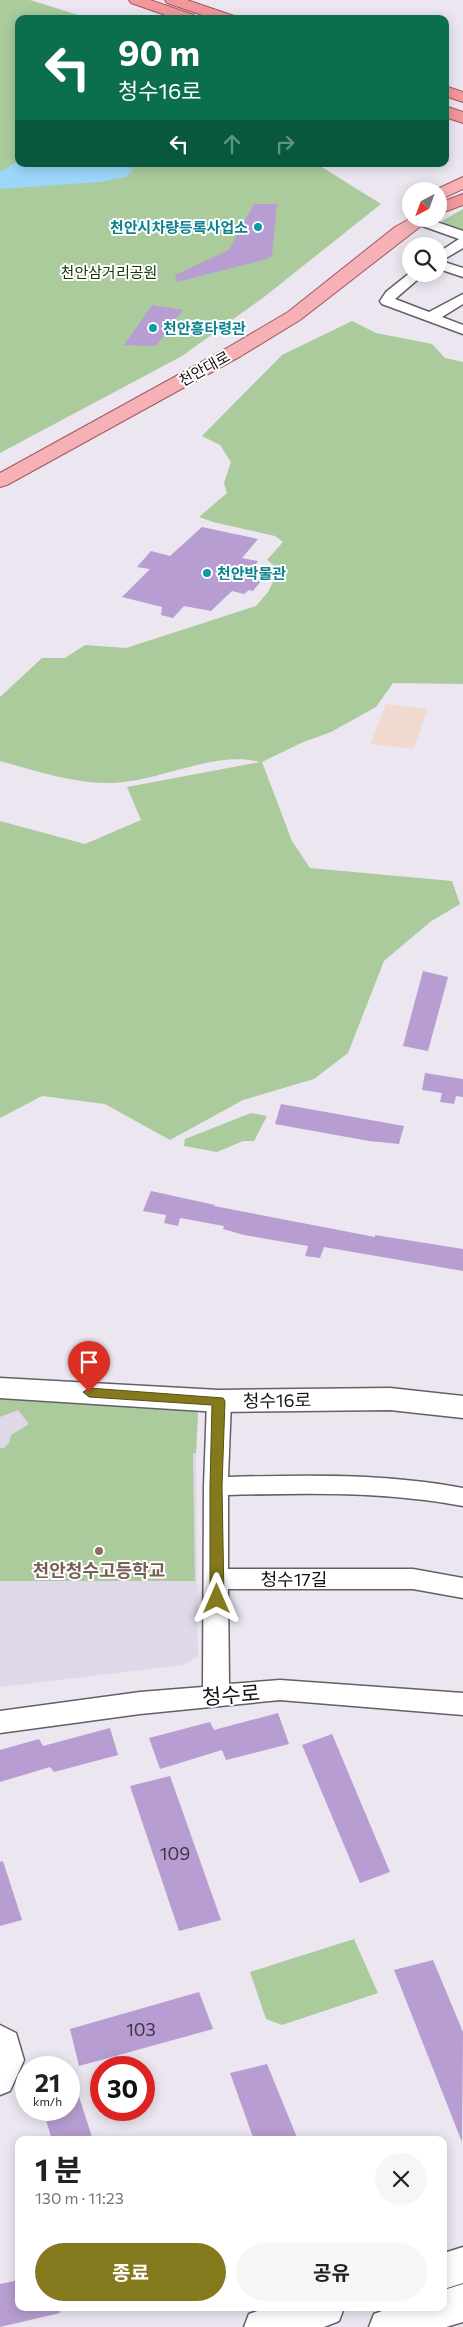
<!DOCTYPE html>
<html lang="ko">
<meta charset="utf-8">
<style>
body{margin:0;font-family:Commissioner,"Noto Sans KR",sans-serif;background:#f6f6f6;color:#222;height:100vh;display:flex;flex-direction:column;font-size:19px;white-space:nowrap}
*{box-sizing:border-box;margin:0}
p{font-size:16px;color:#767676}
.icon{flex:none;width:28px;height:28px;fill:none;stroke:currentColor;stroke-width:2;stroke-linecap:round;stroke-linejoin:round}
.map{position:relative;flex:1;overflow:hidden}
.details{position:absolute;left:15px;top:2136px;width:432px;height:175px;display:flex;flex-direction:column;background:#fff;border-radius:10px;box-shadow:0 2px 12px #0003}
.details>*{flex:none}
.hud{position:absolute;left:15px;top:15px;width:434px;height:152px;border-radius:10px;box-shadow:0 2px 12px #0003;background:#0b6e4f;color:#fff;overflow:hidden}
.needle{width:32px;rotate:221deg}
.fabs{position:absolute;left:402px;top:182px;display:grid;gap:10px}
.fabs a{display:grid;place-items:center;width:45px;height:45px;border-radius:50%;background:#fff;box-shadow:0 2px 12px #0003;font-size:25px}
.speed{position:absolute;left:15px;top:2056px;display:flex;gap:10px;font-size:25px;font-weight:700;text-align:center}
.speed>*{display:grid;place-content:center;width:65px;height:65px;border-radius:50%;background:#fff;box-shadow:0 2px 12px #0003;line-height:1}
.speed small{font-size:12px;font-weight:400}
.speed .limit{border:8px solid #d22;background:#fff;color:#111}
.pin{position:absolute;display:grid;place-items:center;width:42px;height:42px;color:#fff;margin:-51px -21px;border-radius:50% 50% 50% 0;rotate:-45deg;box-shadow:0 0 5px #0007}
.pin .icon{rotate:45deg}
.me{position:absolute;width:55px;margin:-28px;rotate:0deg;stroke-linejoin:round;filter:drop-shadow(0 0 4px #0008)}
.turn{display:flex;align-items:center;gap:18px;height:105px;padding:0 20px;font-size:22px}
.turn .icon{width:65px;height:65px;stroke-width:2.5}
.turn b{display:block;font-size:35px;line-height:42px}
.lanes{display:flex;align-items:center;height:48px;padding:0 20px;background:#0003;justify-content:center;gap:25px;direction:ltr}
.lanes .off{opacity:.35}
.round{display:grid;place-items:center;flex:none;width:52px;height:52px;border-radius:26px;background:#f6f6f6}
.head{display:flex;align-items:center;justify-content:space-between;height:85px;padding:0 20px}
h1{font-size:30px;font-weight:700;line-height:38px}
.button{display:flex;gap:10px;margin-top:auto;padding:10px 20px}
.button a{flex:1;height:58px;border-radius:30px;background:#85791e;color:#fff;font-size:20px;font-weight:700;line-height:58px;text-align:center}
.button a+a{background:#f6f6f6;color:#222}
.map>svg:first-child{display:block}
.industrial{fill:#f0d9ce}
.built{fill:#e0d8e9}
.green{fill:#abcb9d}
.water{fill:#9cd6fb}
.building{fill:#b79dd1}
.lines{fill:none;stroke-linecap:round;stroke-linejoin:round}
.minor-casing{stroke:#635f67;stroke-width:3}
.tertiary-casing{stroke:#635f67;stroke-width:3}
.primary-casing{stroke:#a2575d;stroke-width:2}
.trunk-casing{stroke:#a2575d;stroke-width:2}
.minor{fill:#fff;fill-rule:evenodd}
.tertiary{fill:#fff;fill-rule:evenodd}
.primary{fill:#f5b1b5;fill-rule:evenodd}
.trunk{fill:#f2979c;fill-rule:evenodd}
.route{fill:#85791e;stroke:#564f14}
.culture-dot{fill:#0f9aa8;stroke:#fff;stroke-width:2}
.education-dot{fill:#8d6e63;stroke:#fff;stroke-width:2}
.labels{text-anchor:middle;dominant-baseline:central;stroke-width:4;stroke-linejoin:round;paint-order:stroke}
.far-culture-label{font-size:15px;font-weight:bold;fill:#0d838f;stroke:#fff;text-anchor:start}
.far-park-label{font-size:15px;fill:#173802;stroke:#fff}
.far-street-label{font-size:15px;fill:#131115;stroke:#fff}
.street-label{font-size:18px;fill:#131115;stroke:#fff}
.education-label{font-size:18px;font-weight:bold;fill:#785e54;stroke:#fff}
.near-number-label{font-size:18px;fill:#3c3444}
.near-street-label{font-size:21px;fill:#131115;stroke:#fff}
</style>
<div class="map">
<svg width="463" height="2327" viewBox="0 0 463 2327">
<rect width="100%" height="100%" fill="#ebe6f0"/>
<polygon class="industrial" points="386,704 427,709 414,749 371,744"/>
<polygon class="built" points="0,1397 198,1413 196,1453 198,1656 184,1665 0,1687"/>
<g class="green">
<polygon points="0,0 30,0 91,19 19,19 19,164 317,164 381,204 264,297 182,356 0,453"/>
<polygon points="463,209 463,231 446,226 442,221"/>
<path d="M 352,321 L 376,333 L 432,344 L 445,358 L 463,362 L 463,684 L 393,683 L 376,707 L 331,732 L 301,743 L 262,762 L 292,841 L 310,868 L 452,881 L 460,904 L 430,922 L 384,961 L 348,1053 L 314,1079 L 243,1100 L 170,1140 L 105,1104 L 42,1096 L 0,1118 L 0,821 L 85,844 L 141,820 L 127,787 L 260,762 C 218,751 168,777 124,782 C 83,787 40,772 0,761 L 0,697 L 42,658 L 65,658 L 85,645 L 126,648 L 256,606 L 268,592 L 279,570 L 267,560 L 283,542 L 275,536 L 213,522 L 199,517 L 227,493 L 224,483 L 231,462 L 220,445 L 202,436 L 282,355 Z"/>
<polygon points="251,1113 267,1116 254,1141 243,1141 217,1152 184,1146 185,1139"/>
<polygon points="0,1397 185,1405 198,1413 196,1453 193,1453 195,1581 0,1581 0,1448 4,1448 9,1443 11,1435 29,1424 18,1410 0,1417"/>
<polygon points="354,1939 378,1993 282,2025 266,2019 250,1972"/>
</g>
<polygon class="water" points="19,160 19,164 118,164 134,169 126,177 100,182 0,189 0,172"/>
<g class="building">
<polygon points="254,204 277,204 272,256 267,259 177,282 175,275 229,250"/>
<polygon points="152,305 183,310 156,346 124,345"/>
<polygon points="202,527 258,539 242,558 258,561 254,567 270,570 253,591 249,590 244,594 232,591 211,611 184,606 173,618 161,615 162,607 122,597 150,569 137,567 151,551 170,556"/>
<polygon points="423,971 448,977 428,1051 403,1046"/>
<polygon points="425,1073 463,1079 463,1097 456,1096 454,1104 440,1102 442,1093 422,1090"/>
<polygon points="281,1104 404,1126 399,1144 369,1141 275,1124"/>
<polygon points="151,1191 215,1205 214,1206 375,1237 375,1235 463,1249 463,1271 324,1247 320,1258 305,1256 308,1246 244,1235 223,1229 224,1226 180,1218 178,1226 164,1223 166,1215 143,1211"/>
<polygon points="278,1713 289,1744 226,1760 222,1750 160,1769 149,1738 210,1722 214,1730"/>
<polygon points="110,1728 118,1755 54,1772 50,1767 0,1782 0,1750 39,1739 43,1746"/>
<polygon points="332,1734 390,1872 360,1883 302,1745"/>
<polygon points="170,1776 221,1920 179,1931 130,1786"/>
<polygon points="3,1861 22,1920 0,1926 0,1862"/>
<polygon points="433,1960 463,2032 462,2142 394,1970"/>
<polygon points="199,1992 213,2029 79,2066 70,2029"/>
<polygon points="267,2064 298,2140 254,2140 230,2073"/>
<polygon points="69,2075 72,2075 93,2140 52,2140 43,2110 69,2110"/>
<polygon points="19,2280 19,2308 59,2308 60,2313 0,2327 0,2284"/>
</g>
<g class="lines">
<g class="minor-casing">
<g id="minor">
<polygon points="413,219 428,219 463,231 463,248 441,261 463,268 463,277 439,269 439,252 459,239 414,223"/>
<polygon points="411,272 411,274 424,274 395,299 429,312 463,294 463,304 442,317 463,325 463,334 382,304 380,301 386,292"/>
<path d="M 219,1392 L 227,1395 L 231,1401 L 228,1477 C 307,1475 385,1473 463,1488 L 463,1506 C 385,1491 307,1493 228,1495 L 228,1569 L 413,1569 L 463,1578 L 463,1598 L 413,1589 L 228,1589 L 229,1684 L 280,1680 L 463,1693 L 463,1715 L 280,1700 L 140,1714 L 0,1733 L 0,1711 L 140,1692 L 203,1687 L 204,1486 L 207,1401 L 211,1395 Z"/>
<polygon points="0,2025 16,2033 24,2060 10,2091 0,2095"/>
</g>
</g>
<g class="tertiary-casing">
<g id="tertiary">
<polygon points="0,1378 219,1390 390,1388 463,1396 463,1418 390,1410 219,1412 0,1398"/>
<polygon points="463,2247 463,2283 444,2289 444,2253"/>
<polygon points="463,2284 463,2322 446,2327 369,2327 374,2314 390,2308 444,2308 444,2290"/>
<polygon points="265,2308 344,2308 339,2321 324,2327 244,2327 249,2314"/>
</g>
</g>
<g class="primary-casing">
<g id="primary">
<polygon points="463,177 463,189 439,200 439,191 433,191"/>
<polygon points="411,218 430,219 300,320 241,356 7,485 0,487 0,473 227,348 288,312 395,227"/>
</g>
</g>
<g class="trunk-casing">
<g id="trunk">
<polygon points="129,0 150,0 194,15 196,18 177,19 131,3"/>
<polygon points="165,0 187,0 234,16 236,19 214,19 167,3"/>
<polygon points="445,86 463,92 463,102 445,96"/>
<polygon points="445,106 463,112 463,123 445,117"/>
<polygon points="463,194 463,205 439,214 439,203"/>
</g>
</g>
<use href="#minor" class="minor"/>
<use href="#tertiary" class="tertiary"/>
<use href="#primary" class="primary"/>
<use href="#trunk" class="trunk"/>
</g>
<polygon class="route" points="89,1388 223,1398 225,1401 222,1486 224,1599 222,1602 212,1602 210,1599 210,1486 212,1405 89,1397 83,1392"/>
<g class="culture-dot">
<circle cx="258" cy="227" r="5"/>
<circle cx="153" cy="328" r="5"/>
<circle cx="207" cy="573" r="5"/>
</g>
<circle class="education-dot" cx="99" cy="1551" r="5"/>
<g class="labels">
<g class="far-culture-label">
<text x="248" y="227" text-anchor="end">천안시차량등록사업소</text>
<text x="163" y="328">천안흥타령관</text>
<text x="217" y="573">천안박물관</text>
</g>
<g class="far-park-label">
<text x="109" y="272">천안삼거리공원</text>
</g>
<g class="far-street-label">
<text transform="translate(204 368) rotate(-29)">천안대로</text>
</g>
<g class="street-label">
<text transform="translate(277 1400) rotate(-1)">청수16로</text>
<text x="294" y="1579">청수17길</text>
</g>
<g class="education-label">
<text x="99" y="1570">천안청수고등학교</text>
</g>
<g class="near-number-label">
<text x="175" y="1853">109</text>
<text x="141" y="2029">103</text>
</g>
<g class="near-street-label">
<text transform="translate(231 1694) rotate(-5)">청수로</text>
</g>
</g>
</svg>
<div class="fabs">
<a><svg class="needle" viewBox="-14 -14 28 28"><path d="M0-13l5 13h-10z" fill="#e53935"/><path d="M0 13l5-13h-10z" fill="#767676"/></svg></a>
<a><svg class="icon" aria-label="search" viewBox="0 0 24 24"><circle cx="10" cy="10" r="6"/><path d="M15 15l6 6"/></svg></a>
</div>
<div class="speed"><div>21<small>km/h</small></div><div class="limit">30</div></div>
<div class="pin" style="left:89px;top:1392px;background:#d93025"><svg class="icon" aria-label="arrive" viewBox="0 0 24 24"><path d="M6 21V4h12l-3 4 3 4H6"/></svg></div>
<svg class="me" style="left:217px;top:1599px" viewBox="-20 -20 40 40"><path d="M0-17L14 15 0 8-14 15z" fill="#85791e" stroke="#fff" stroke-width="4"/></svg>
<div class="hud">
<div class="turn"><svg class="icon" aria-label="left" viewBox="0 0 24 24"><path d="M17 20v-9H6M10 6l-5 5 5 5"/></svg><div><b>90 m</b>청수16로</div></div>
<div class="lanes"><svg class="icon" aria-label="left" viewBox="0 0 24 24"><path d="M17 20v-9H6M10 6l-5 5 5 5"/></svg><svg class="icon off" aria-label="ahead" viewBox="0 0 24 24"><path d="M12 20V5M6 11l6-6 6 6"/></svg><svg class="icon off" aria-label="right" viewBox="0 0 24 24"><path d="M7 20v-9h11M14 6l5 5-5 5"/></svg></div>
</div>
<section class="details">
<div class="head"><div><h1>1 분</h1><p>130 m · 11:23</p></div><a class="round"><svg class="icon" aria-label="close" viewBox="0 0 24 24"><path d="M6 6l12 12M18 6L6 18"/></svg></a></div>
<div class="button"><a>종료</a><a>공유</a></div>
</section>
</div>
